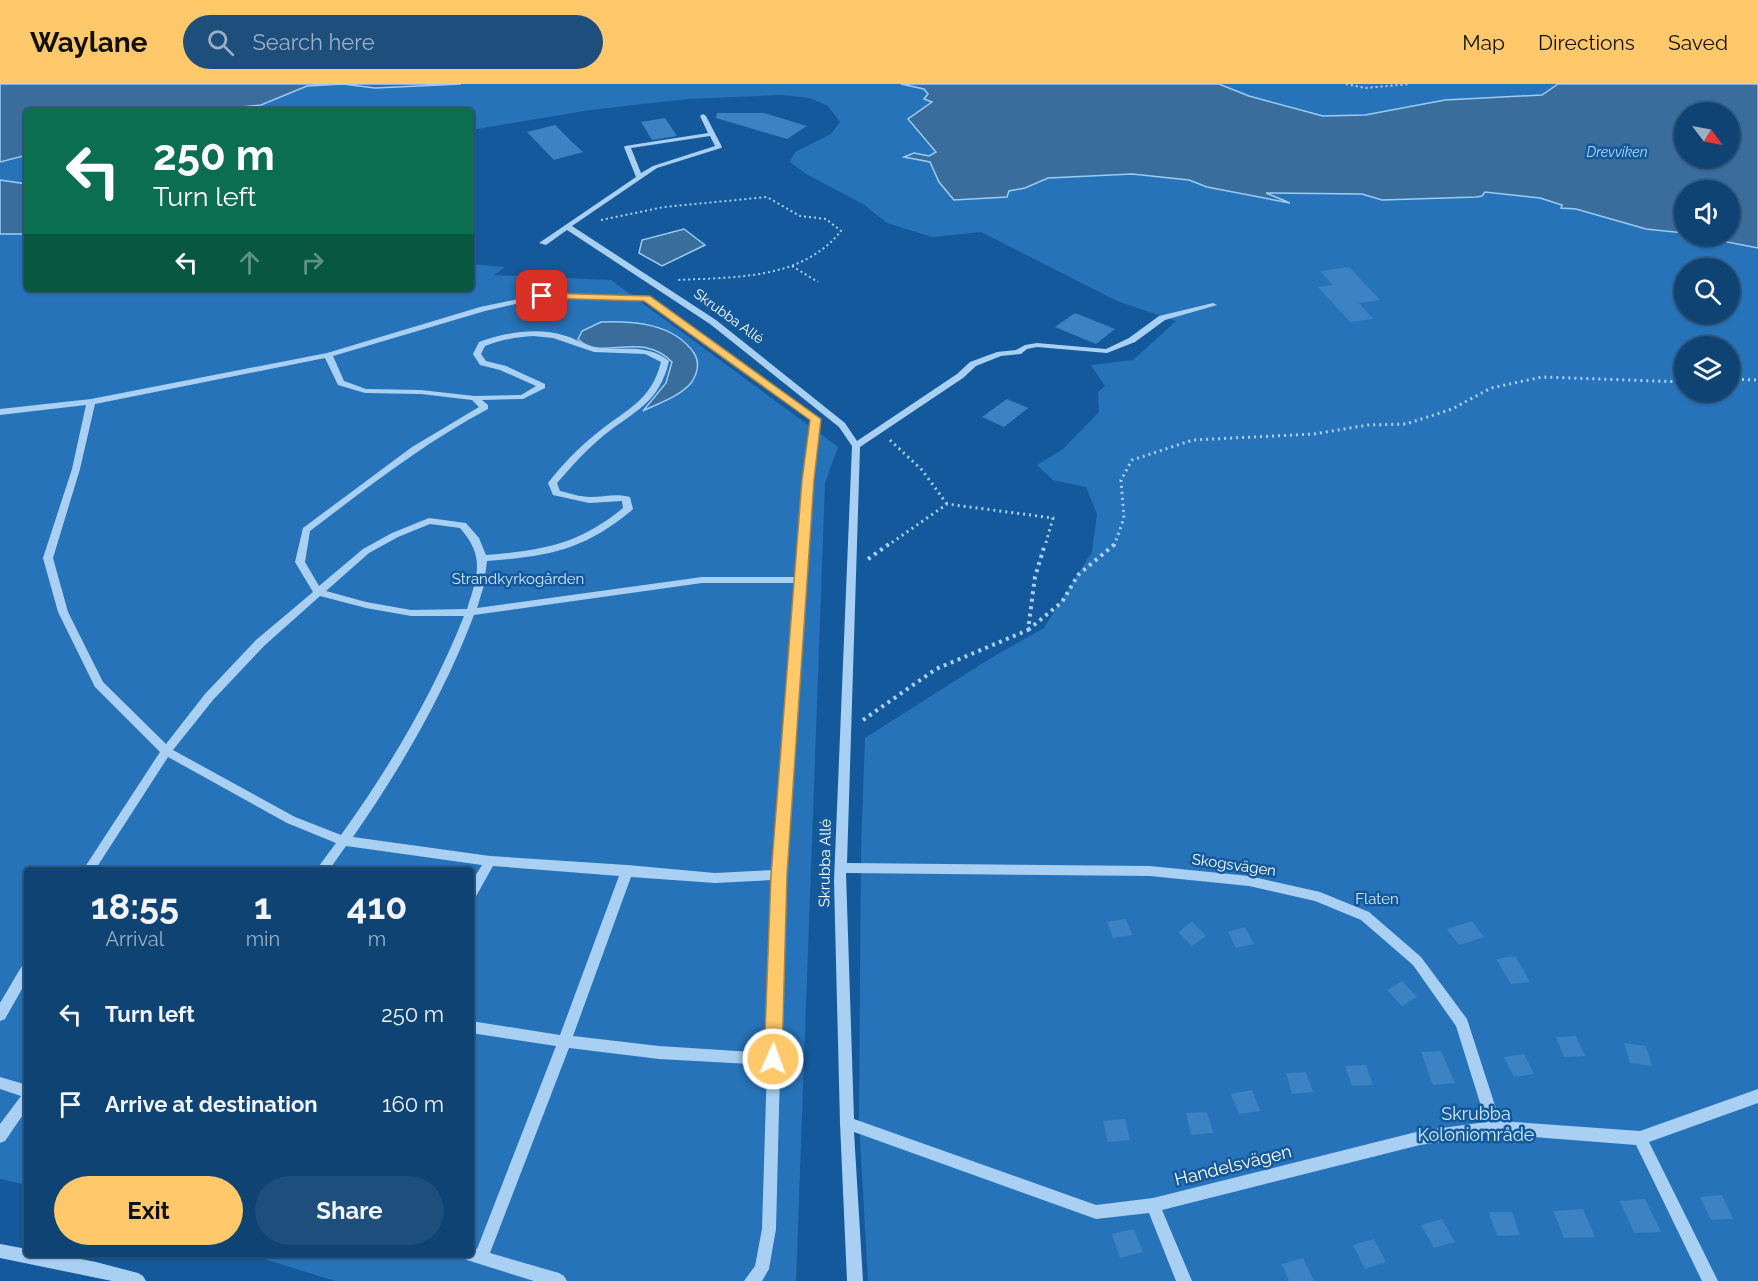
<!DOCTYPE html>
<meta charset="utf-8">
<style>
body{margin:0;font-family:Raleway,sans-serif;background:#1d4e7c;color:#f1f3f6;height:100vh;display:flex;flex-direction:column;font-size:22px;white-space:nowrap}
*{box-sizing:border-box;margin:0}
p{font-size:20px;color:#9bb0c5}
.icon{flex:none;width:33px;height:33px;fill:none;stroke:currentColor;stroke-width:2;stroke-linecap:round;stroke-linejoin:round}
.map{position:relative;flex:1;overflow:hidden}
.drawer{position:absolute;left:24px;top:783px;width:450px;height:390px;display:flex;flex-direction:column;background:#0f4374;border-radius:6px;box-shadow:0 2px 4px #0004,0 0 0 2px #2f5c86}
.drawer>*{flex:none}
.top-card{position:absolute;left:24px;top:24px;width:450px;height:183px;border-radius:6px;box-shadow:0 2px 4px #0004,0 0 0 2px #2f5c86;background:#0b6e4f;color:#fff;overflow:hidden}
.needle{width:39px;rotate:122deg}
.fabs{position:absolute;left:1674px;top:18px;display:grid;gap:12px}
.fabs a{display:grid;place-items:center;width:66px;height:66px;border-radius:50%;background:#0f4374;box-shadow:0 2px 4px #0004,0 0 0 2px #2f5c86;font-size:30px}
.pin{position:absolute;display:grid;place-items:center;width:51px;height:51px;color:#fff;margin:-26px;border-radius:12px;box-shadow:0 3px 9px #0006}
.me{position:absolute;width:66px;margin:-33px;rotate:2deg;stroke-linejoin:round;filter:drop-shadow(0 0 4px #0008)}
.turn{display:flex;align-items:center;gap:21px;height:126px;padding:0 30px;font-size:27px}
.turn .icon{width:78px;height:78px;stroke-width:2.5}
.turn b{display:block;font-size:42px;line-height:51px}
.lanes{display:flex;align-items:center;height:57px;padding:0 30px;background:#0003;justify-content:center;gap:30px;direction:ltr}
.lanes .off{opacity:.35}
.eta{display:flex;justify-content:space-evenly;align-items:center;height:102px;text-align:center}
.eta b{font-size:36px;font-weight:700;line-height:42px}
.action{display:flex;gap:12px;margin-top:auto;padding:12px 30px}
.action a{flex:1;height:69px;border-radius:36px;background:#ffc96b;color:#111;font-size:24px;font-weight:700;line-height:69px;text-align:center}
.action a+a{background:#1d4e7c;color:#f1f3f6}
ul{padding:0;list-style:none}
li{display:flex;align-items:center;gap:18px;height:90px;padding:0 30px}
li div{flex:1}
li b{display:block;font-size:22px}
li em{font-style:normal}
header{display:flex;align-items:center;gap:36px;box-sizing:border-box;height:84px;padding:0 30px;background:#ffc96b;color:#111}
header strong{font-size:28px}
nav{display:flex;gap:33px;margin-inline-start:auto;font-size:21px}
.search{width:420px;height:54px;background:#1d4e7c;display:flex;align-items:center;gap:15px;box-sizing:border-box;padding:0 21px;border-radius:33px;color:#9bb0c5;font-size:22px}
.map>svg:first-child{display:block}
.green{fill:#2773b9;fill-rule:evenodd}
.water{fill:#3b6d9c;stroke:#9bccf6;stroke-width:1.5;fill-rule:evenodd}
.building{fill:#3d82c2}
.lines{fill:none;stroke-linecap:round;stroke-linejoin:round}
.path-far2{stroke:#a9d0f3;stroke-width:2;stroke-dasharray:2 3;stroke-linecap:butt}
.path-far1{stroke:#a9d0f3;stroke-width:3;stroke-dasharray:2 4;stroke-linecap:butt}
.path{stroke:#a9d0f3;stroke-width:4;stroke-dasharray:3 4.5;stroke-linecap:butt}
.minor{fill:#a9d0f3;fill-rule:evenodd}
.route{fill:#ffc96b;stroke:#a68346;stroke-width:1.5}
.labels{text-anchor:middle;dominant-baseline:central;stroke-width:5;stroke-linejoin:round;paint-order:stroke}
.far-water-label{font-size:14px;font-style:italic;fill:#b5dafa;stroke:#14599b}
.far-street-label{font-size:14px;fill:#fff;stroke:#14599b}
.park-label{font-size:15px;fill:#d1e8fd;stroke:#14599b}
.street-label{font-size:15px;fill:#fff;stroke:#14599b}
.near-park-label{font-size:18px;fill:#d1e8fd;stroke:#14599b}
.near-street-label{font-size:18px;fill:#fff;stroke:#14599b}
</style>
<header>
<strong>Waylane</strong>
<div class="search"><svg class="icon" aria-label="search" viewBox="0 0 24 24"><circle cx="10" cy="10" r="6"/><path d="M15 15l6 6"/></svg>Search here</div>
<nav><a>Map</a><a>Directions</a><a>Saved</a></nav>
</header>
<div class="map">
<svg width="1758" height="1197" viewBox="0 0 1758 1197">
<rect width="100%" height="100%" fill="#14599b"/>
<path class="green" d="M 0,0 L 1758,0 L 1758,1197 L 868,1197 L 859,1038 L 861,767 L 865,654 L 991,574 L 1044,544 L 1092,468 L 1097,430 L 1086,403 L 1053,396 L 1037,381 L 1063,365 L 1099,328 L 1098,308 L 1105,302 L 1091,281 L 1133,276 L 1176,237 L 1117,217 L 981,148 L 932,153 L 887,139 L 863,120 L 806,90 L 790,78 L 795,68 L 831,50 L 840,38 L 828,22 L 810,14 L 782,11 L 687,15 L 590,26 L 471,46 L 471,27 L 27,27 L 27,204 L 471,204 L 471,180 L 505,183 L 494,191 L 611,196 L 838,363 L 825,399 L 796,1197 L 335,1197 L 248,1170 L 471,1170 L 471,786 L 27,786 L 27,1101 L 0,1095 ZM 1684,28 L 1730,28 L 1730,74 L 1684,74 ZM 1684,106 L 1730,106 L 1730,152 L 1684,152 ZM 1684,184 L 1730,184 L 1730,230 L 1684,230 ZM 1684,262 L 1730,262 L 1730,308 L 1684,308 Z"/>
<g class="water">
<polygon points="0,0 461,0 375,4 343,0 307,2 261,21 199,27 27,27 27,71 0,78"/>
<path d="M 901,0 L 1219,0 L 1249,12 L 1323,32 L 1365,31 L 1445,16 L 1542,11 L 1558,0 L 1758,0 L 1758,164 L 1697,152 L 1730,152 L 1730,106 L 1684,106 L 1684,149 L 1646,145 L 1576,125 L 1561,124 L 1562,121 L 1540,114 L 1485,108 L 1482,112 L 1476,113 L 1382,116 L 1362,110 L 1266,109 L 1290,119 L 1207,103 L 1189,96 L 1132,90 L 1048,94 L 1025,104 L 1009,107 L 1007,113 L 954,116 L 939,98 L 930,78 L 904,73 L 914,69 L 929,72 L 936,68 L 908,35 L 932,18 L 924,15 L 928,10 L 924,5 ZM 1730,28 L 1730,74 L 1684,74 L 1684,28 Z"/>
<polygon points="0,96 27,100 27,150 0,150"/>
<polygon points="684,145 705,161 662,182 639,169 642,156"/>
<path d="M 601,238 C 634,237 673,239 694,269 C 700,279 698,289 691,299 C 679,313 659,319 643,327 L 666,299 L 672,278 C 640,245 601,279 578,255 L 582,247 Z"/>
</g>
<g class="building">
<polygon points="717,29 764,29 807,42 787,55 716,34"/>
<polygon points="665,34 677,52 652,56 641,38"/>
<polygon points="555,41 572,58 583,68 554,76 527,48"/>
<polygon points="1349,183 1380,216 1359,219 1373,235 1350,238 1318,203 1333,201 1320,187"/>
<polygon points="1075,229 1115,245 1096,260 1055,243"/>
<polygon points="1007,315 1028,324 1004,343 982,333"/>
<polygon points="1126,835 1132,851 1113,854 1107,838"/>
<polygon points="1472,837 1484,853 1459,861 1447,845"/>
<polygon points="1192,838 1206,852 1192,862 1178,848"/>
<polygon points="1245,843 1254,860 1236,864 1228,848"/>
<polygon points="1515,872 1530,898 1511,900 1496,875"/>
<polygon points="1402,897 1417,913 1402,922 1387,906"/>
<polygon points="1576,952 1585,972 1564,973 1556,953"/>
<polygon points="1624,959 1646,962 1652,982 1630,979"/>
<polygon points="1441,967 1455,999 1433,1001 1421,968"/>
<polygon points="1524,970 1534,990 1514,993 1504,973"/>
<polygon points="1366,981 1373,1001 1352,1002 1345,982"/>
<polygon points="1306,988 1313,1008 1292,1010 1286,989"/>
<polygon points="1252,1006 1260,1027 1239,1030 1231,1010"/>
<polygon points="1207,1028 1213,1049 1191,1051 1186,1029"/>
<polygon points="1125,1035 1130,1056 1108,1058 1103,1037"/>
<polygon points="1722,1111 1733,1135 1711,1136 1700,1113"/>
<polygon points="1645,1115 1661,1148 1634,1149 1620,1117"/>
<polygon points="1583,1125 1595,1153 1564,1154 1553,1127"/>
<polygon points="1489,1128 1512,1128 1520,1151 1497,1152"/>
<polygon points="1442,1135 1455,1158 1434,1164 1421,1141"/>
<polygon points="1134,1145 1143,1168 1120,1174 1112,1150"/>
<polygon points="1374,1155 1386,1178 1365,1185 1353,1161"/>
<polygon points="1303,1174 1314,1197 1289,1197 1282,1180"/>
</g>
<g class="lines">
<g class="path-far2">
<polyline points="1346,0 1365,4 1410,0"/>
<path d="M 601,136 L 664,123 L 767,113 L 800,132 L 826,135 L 841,147 C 802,196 735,193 677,196"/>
<polyline points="792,182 818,198"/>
</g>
<g class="path-far1">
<polyline points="1730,295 1758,296"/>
<polyline points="890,356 922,386 947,420"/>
<polyline points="887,462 947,420 1053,434 1045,462"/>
<polyline points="1114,462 1124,434 1121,396 1132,376 1193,356 1314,350 1368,341 1406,340 1452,325 1491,304 1542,293 1684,298"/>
</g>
<g class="path">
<polyline points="868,475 889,460"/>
<polyline points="1028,546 1062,518 1078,491 1115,460"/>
<polyline points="863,636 936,585 1028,546 1035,493 1045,460"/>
</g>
<g class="minor">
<path d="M 703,30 L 706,32 L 722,63 L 721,64 L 657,84 L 572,142 L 716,236 L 845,339 L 857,357 L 957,290 L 970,278 L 997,268 L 1016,266 L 1025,261 L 1037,259 L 1106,265 L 1129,254 L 1159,232 L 1213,219 L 1217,221 L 1165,236 L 1135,258 L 1107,269 L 1037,263 L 1027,265 L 1021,270 L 1001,272 L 976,282 L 963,294 L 860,363 L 847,779 L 1150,782 L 1249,792 L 1320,808 L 1369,828 L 1421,873 L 1467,935 L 1500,1037 L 1640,1047 L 1758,1005 L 1758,1019 L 1649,1058 L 1718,1197 L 1702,1197 L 1636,1061 L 1495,1050 L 1420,1061 L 1162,1126 L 1192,1197 L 1176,1197 L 1149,1129 L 1096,1135 L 854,1048 L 863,1197 L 847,1197 L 840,1039 L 834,797 L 852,362 L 839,343 L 710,240 L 567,146 L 546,161 L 539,159 L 636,93 L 624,63 L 625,62 L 708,49 L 700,32 ZM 710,52 L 715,62 L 653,82 L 641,89 L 631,64 ZM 846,789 L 1150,792 L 1249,802 L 1315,817 L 1361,836 L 1413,881 L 1456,942 L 1486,1038 L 1420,1047 L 1153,1114 L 1096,1121 L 854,1035 Z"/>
<path d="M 542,210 L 650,212 L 820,335 L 812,396 L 785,791 L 776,1145 L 769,1185 L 762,1197 L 744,1197 L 755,1182 L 762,1145 L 767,981 L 659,975 L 569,964 L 490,1169 L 559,1189 L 564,1192 L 567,1197 L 534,1197 L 470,1177 L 465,1175 L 463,1170 L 471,1170 L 471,1163 L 477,1165 L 556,962 L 471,949 L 471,937 L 560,951 L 619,792 L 493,782 L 475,814 L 471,815 L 471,799 L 482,781 L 346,762 L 329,786 L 316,786 L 336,759 L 287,739 L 168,673 L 95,786 L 83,786 L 160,668 L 95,603 L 58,528 L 43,474 L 72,385 L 86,321 L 0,331 L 0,325 L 91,315 L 327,269 L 480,223 ZM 542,214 L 645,216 L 812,336 L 804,396 L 796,493 L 702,493 L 477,524 L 484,501 L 487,477 C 548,472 582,467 631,427 L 633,425 L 630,413 C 616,409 604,413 590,413 C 580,413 569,409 560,407 L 557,399 C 571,383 586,366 603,352 C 634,327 659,320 669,277 C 648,259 622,267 597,264 C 586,263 577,255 566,252 C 537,243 508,248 479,258 L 473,270 L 480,281 L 500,286 L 536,302 L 521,311 L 474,312 L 421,306 L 366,305 L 344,297 L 333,272 L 485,227 ZM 533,252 L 553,254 L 594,268 L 645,270 L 661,278 C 651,318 626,325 597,349 C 579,363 562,381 548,399 L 553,411 L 589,419 L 622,417 L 623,424 C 578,461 543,466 486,471 L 479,454 L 466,439 L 429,434 L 392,449 L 363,465 L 319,502 L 305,478 L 310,447 C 368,403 424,359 488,325 L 488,321 L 482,316 L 523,315 L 545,304 L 545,300 L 506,282 L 486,277 L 481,270 L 485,262 C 501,256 516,253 533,252 ZM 325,274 L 338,301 L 365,309 L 421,310 L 472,316 L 479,323 L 412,363 L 303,444 L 295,478 L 313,508 L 256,556 L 205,610 L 166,660 L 103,598 L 68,528 L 53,474 L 80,385 L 95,320 ZM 430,440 L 460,444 C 485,472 478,491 467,525 L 411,526 L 366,518 L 326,507 L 369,469 L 398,453 ZM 702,499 L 796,499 L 773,786 L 715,789 L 627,781 L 490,772 L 353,753 C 401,684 444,610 474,531 ZM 320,512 L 366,524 L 411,532 L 464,532 C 433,610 390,683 341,751 L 295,733 L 173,666 L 213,616 L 264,562 ZM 631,793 L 715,799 L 773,796 L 767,969 L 659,962 L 573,952 Z"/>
<polygon points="27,878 27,896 5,935 0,937 0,919 23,880"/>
<polygon points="0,993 27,1001 27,1025 5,1057 0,1059 0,1040 21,1012 0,1005"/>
<polygon points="0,1160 27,1165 27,1170 56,1170 96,1178 138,1189 143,1192 146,1197 112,1197 0,1174"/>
</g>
</g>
<polygon class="route" points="542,209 650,212 821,335 814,396 787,791 782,975 779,981 773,983 767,981 764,975 771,791 802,396 810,336 644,217 539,214 539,209"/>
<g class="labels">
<g class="far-water-label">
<text x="1617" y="68">Drevviken</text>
</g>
<g class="far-street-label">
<text transform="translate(729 232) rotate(36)">Skrubba Allé</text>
</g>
<g class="park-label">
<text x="518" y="495">Strandkyrkogården</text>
<text x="1377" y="815">Flaten</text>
</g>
<g class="street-label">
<text transform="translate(825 779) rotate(-89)">Skrubba Allé</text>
<text transform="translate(1234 781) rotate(8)">Skogsvägen</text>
</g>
<g class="near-park-label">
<text x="1476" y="1029">Skrubba<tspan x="1476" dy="21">Koloniområde</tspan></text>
</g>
<g class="near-street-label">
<text transform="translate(1233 1081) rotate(-14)">Handelsvägen</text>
</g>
</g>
</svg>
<div class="fabs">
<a><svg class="needle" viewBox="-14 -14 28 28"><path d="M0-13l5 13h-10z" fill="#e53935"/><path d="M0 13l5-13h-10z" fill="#9bb0c5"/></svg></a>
<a><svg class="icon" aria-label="sound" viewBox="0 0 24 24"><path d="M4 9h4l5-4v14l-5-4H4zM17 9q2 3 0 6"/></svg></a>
<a><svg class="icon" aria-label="search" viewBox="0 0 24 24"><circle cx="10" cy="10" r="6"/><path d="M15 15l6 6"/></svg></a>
<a><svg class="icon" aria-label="layers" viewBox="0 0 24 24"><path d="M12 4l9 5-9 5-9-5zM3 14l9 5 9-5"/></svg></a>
</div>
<div class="pin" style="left:542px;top:212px;background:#d93025"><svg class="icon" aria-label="arrive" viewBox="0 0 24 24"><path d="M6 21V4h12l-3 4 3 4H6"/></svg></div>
<svg class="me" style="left:773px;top:975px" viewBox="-20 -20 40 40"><circle r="17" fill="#ffc96b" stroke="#fff" stroke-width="3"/><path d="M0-11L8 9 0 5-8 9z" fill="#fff"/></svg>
<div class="top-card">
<div class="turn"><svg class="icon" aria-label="left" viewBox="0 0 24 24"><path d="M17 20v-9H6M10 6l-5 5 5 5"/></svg><div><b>250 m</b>Turn left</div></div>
<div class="lanes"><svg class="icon" aria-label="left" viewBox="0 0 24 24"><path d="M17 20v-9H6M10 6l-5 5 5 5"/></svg><svg class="icon off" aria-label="ahead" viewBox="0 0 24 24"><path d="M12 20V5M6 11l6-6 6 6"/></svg><svg class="icon off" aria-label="right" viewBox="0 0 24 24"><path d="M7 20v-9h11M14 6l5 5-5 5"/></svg></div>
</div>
<section class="drawer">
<div class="eta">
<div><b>18:55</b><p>Arrival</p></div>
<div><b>1</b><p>min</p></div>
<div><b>410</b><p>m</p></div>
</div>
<ul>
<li><svg class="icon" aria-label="left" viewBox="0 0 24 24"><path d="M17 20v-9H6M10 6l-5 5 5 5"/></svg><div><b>Turn left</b></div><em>250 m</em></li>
<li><svg class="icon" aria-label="arrive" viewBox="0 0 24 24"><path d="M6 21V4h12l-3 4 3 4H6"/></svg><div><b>Arrive at destination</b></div><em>160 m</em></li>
</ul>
<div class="action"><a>Exit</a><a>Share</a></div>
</section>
</div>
